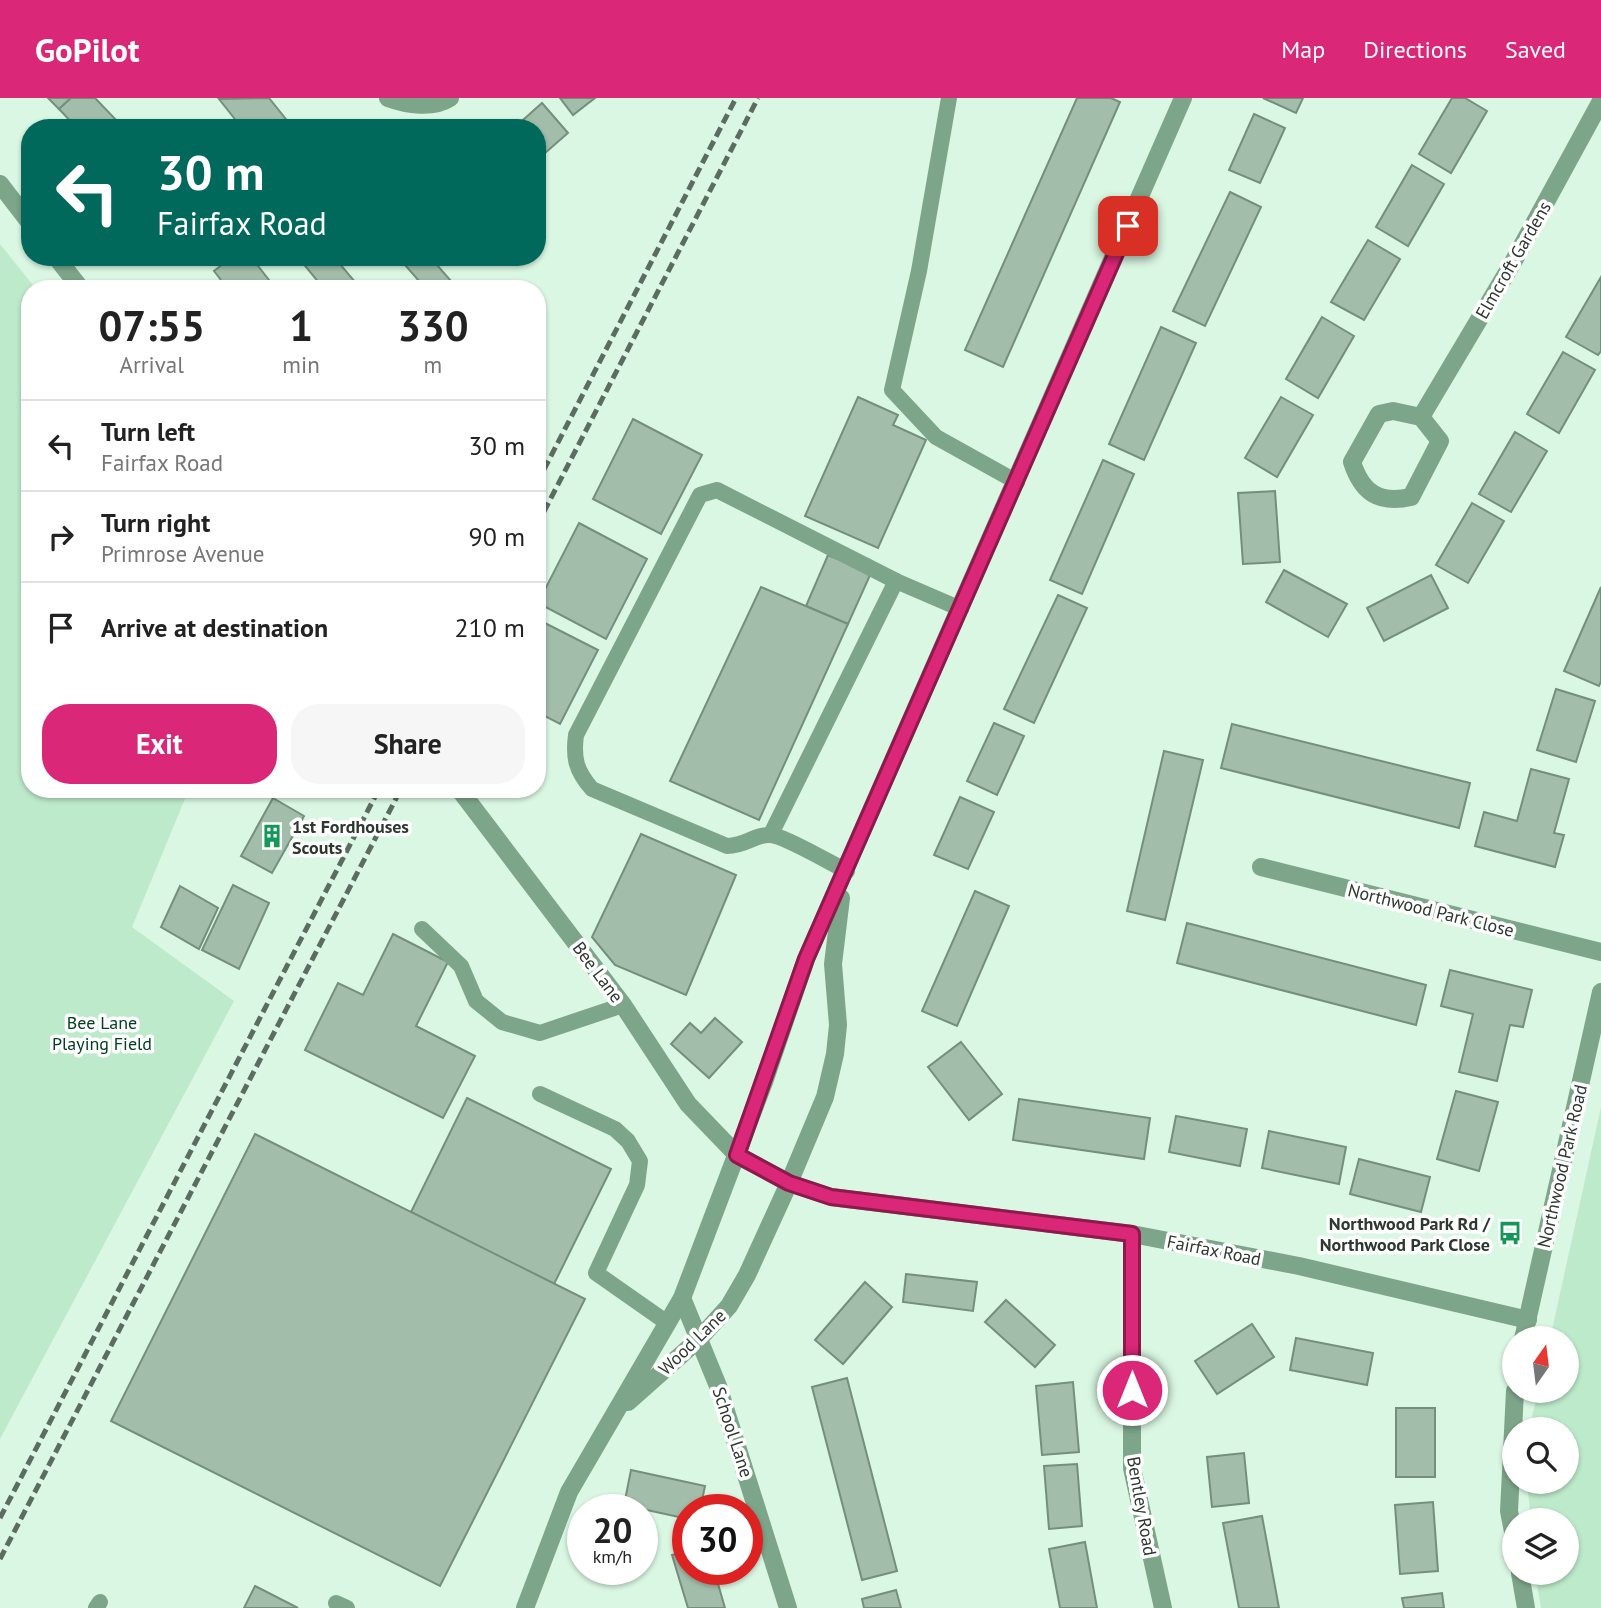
<!DOCTYPE html>
<style>
body{margin:0;font-family:"PT Sans",sans-serif;background:#f6f6f6;color:#222;height:100vh;display:flex;flex-direction:column;font-size:26px;white-space:nowrap}
*{box-sizing:border-box;margin:0}
p{font-size:23px;color:#767676}
.icon{flex:none;width:38px;height:38px;fill:none;stroke:currentColor;stroke-width:2;stroke-linecap:round;stroke-linejoin:round}
.map{position:relative;flex:1;overflow:hidden}
.details{position:absolute;left:21px;top:182px;width:525px;height:518px;display:flex;flex-direction:column;background:#fff;border-radius:28px;box-shadow:0 2px 5px #0004}
.details>*{flex:none}
.banner{position:absolute;left:21px;top:21px;width:525px;height:147px;border-radius:28px;box-shadow:0 2px 5px #0004;background:#00695c;color:#fff;overflow:hidden}
.needle{width:46px;rotate:14deg}
.buttons{position:absolute;left:1502px;top:1228px;display:grid;gap:14px}
.buttons a{display:grid;place-items:center;width:77px;height:77px;border-radius:50%;background:#fff;box-shadow:0 2px 5px #0004;font-size:35px}
.speed{position:absolute;left:567px;top:1396px;display:flex;gap:14px;font-size:35px;font-weight:700;text-align:center}
.speed>*{display:grid;place-content:center;width:91px;height:91px;border-radius:50%;background:#fff;box-shadow:0 2px 5px #0004;line-height:1}
.speed small{font-size:18px;font-weight:400}
.speed .limit{border:10px solid #d22;background:#fff;color:#111}
.pin{position:absolute;display:grid;place-items:center;width:60px;height:60px;color:#fff;margin:-30px;border-radius:14px;box-shadow:0 4px 10px #0006}
.me{position:absolute;width:77px;margin:-38px;rotate:0deg;stroke-linejoin:round;filter:drop-shadow(0 0 5px #0008)}
.turn{display:flex;align-items:center;gap:24px;height:147px;padding:0 21px;font-size:32px}
.turn .icon{width:91px;height:91px;stroke-width:2.5}
.turn b{display:block;font-size:49px;line-height:60px}
.eta{display:flex;justify-content:space-evenly;align-items:center;height:119px;text-align:center}
.eta b{font-size:42px;font-weight:700;line-height:49px}
.primary-button{display:flex;gap:14px;margin-top:auto;padding:14px 21px}
.primary-button a{flex:1;height:80px;border-radius:28px;background:#db2777;color:#fff;font-size:28px;font-weight:700;line-height:80px;text-align:center}
.primary-button a+a{background:#f6f6f6;color:#222}
ul{padding:0;list-style:none}
li{display:flex;align-items:center;gap:21px;height:91px;padding:0 21px;border-top:2px solid #e0e0e0}
li div{flex:1}
li b{display:block;font-size:26px}
li em{font-style:normal}
header{display:flex;align-items:center;gap:42px;box-sizing:border-box;height:98px;padding:0 35px;background:#db2777;color:#fff}
header strong{font-size:33px}
nav{display:flex;gap:38px;margin-inline-start:auto;font-size:24px}
.map>svg:first-child{display:block}
.green{fill:#bdeaca}
.building{fill:#a2beaa;stroke:#748f7c;stroke-width:2}
.lines{fill:none;stroke-linecap:round;stroke-linejoin:round}
.lane{stroke:#7da589;stroke-width:16}
.street{stroke:#7da589;stroke-width:18}
.rail{stroke:#5c6c61;stroke-width:5;stroke-dasharray:10 5;stroke-linecap:butt}
.route-casing{stroke:#8e194d;stroke-width:18}
.route{stroke:#db2777;stroke-width:12}
.labels{text-anchor:middle;dominant-baseline:central;stroke-width:7;stroke-linejoin:round;paint-order:stroke}
.street-label{font-size:18px;fill:#2d3830;stroke:#fff}
.poi-label{font-size:18px;font-weight:bold;fill:#2d3830;stroke:#fff;text-anchor:start}
.park-label{font-size:18px;fill:#014021;stroke:#fff}
</style>
<header>
<strong>GoPilot</strong>
<nav><a>Map</a><a>Directions</a><a>Saved</a></nav>
</header>
<div class="map">
<svg width="1601" height="1510" viewBox="0 0 1601 1510">
<rect width="100%" height="100%" fill="#daf7e3"/>
<g class="green">
<polygon points="0,146 36,191 30,191 30,691 189,691 132,829 234,903 0,1341"/>
<polygon points="1601,1009 1601,1510 1541,1510 1535,1475 1566,1475 1566,1423 1531,1423 1527,1384 1566,1384 1566,1332 1529,1332 1538,1293 1566,1293 1566,1241 1550,1241"/>
</g>
<g class="building">
<polygon points="48,0 71,0 59,11"/>
<polygon points="71,0 95,0 119,25 115,30 77,30 59,11"/>
<polygon points="269,0 293,30 242,30 219,1"/>
<polygon points="560,0 595,0 573,17"/>
<polygon points="1077,0 1111,0 1120,4 1003,269 965,252"/>
<polygon points="1263,0 1303,0 1296,15"/>
<polygon points="1452,0 1465,0 1487,13 1451,75 1419,56"/>
<polygon points="542,5 568,35 537,62 537,30 514,30"/>
<polygon points="1254,16 1285,30 1260,85 1229,72"/>
<polygon points="1412,67 1444,86 1408,148 1376,129"/>
<polygon points="1230,94 1261,109 1205,228 1173,213"/>
<polygon points="1368,142 1400,161 1364,222 1331,204"/>
<polygon points="232,159 251,159 276,191 228,191 214,173"/>
<polygon points="307,159 334,159 361,191 324,191 302,164"/>
<polygon points="398,159 430,159 458,191 426,191"/>
<polygon points="1601,179 1601,253 1598,257 1566,239"/>
<polygon points="1322,219 1354,238 1318,300 1286,281"/>
<polygon points="1161,229 1196,245 1144,362 1109,346"/>
<polygon points="1563,254 1595,272 1559,335 1527,316"/>
<polygon points="858,299 898,317 893,327 926,342 878,450 805,418"/>
<polygon points="1281,299 1313,317 1277,379 1245,360"/>
<polygon points="633,321 702,357 661,436 593,401"/>
<polygon points="1515,334 1547,353 1511,414 1479,396"/>
<polygon points="1103,362 1134,376 1082,496 1050,482"/>
<polygon points="1275,393 1280,464 1243,466 1238,395"/>
<polygon points="1472,405 1504,423 1468,485 1436,467"/>
<polygon points="579,425 647,461 606,541 538,505"/>
<polygon points="828,457 871,475 848,526 806,508"/>
<polygon points="1284,472 1347,506 1328,539 1266,504"/>
<polygon points="1431,477 1448,510 1384,543 1367,510"/>
<polygon points="761,489 848,526 759,722 670,683"/>
<polygon points="1601,489 1601,583 1599,588 1564,573"/>
<polygon points="1058,497 1087,510 1034,625 1004,611"/>
<polygon points="537,521 598,552 560,626 537,614"/>
<polygon points="1556,591 1595,603 1576,664 1537,652"/>
<polygon points="994,625 1024,638 997,697 967,683"/>
<polygon points="1232,626 1470,685 1459,730 1221,670"/>
<polygon points="1164,653 1203,662 1165,822 1127,813"/>
<polygon points="1531,671 1569,681 1554,735 1564,737 1555,769 1475,748 1484,714 1517,723"/>
<polygon points="960,699 994,714 968,771 934,757"/>
<polygon points="273,700 304,718 272,775 241,758"/>
<polygon points="641,736 736,777 686,897 615,867 592,839"/>
<polygon points="233,787 269,805 239,871 202,852"/>
<polygon points="180,788 218,810 199,851 161,829"/>
<polygon points="975,793 1009,808 957,928 922,913"/>
<polygon points="1187,825 1426,887 1416,927 1177,865"/>
<polygon points="393,836 448,864 416,928 475,958 443,1020 305,952 338,885 363,897"/>
<polygon points="1450,872 1532,892 1523,929 1510,927 1497,983 1459,974 1473,916 1441,908"/>
<polygon points="715,920 742,944 709,980 671,946 690,925 701,935"/>
<polygon points="961,944 1002,996 969,1022 928,969"/>
<polygon points="1456,993 1498,1004 1479,1073 1437,1061"/>
<polygon points="467,1000 611,1071 554,1186 411,1114"/>
<polygon points="1019,1001 1150,1020 1144,1061 1013,1042"/>
<polygon points="1176,1018 1247,1031 1240,1068 1169,1054"/>
<polygon points="1269,1033 1346,1049 1339,1086 1262,1070"/>
<polygon points="255,1036 585,1201 440,1488 111,1323"/>
<polygon points="1359,1061 1430,1079 1421,1114 1350,1096"/>
<polygon points="906,1176 977,1184 973,1213 903,1204"/>
<polygon points="865,1184 892,1209 843,1266 815,1242"/>
<polygon points="1006,1202 1055,1247 1035,1269 985,1224"/>
<polygon points="1252,1226 1274,1259 1217,1296 1195,1263"/>
<polygon points="1296,1240 1373,1255 1367,1287 1290,1272"/>
<polygon points="847,1280 897,1473 862,1482 812,1289"/>
<polygon points="1073,1284 1079,1354 1042,1357 1036,1288"/>
<rect x="1396" y="1310" width="39" height="69"/>
<polygon points="1244,1355 1249,1405 1212,1409 1207,1359"/>
<polygon points="1077,1366 1082,1428 1049,1431 1044,1368"/>
<polygon points="631,1372 705,1388 700,1412 688,1412 688,1421 624,1407"/>
<polygon points="1433,1404 1438,1473 1400,1476 1395,1407"/>
<polygon points="1262,1418 1279,1510 1239,1510 1223,1425"/>
<polygon points="1085,1444 1097,1510 1060,1510 1049,1451"/>
<polygon points="688,1453 688,1472 714,1472 725,1510 688,1510 672,1457"/>
<polygon points="255,1488 298,1510 244,1510"/>
<polygon points="896,1492 901,1510 864,1510 862,1501"/>
<polygon points="1442,1495 1444,1510 1404,1510 1402,1500"/>
</g>
<g class="lines">
<g class="lane">
<polyline points="949,0 919,173 892,292 936,339 1017,384"/>
<polyline points="771,736 896,483"/>
<path d="M 847,773 C 832,766 783,737 770,737 C 755,736 746,748 727,748 L 592,691 C 576,673 573,660 576,637 L 700,397 L 717,392 L 896,483 L 961,511"/>
<polyline points="422,831 461,868 476,903 502,924 540,935 623,907"/>
<polyline points="540,996 615,1031 628,1043 640,1063 637,1087 596,1175 666,1224"/>
<polyline points="336,1505 347,1510"/>
<polyline points="96,1510 100,1504"/>
</g>
<g class="street">
<path d="M 388,0 C 407,7 433,11 450,0"/>
<polyline points="0,86 30,125"/>
<polyline points="56,159 81,191"/>
<path d="M 1393,313 L 1421,319 L 1440,343 L 1411,399 C 1379,406 1362,395 1352,364 L 1379,316 Z"/>
<polyline points="1421,319 1512,166 1601,3"/>
<polyline points="459,691 623,907 688,1006 737,1057 789,1085 831,1099 1132,1136 1299,1168 1528,1222"/>
<polyline points="1261,769 1601,854"/>
<polyline points="1132,1136 1132,1370 1163,1510"/>
<polyline points="682,1200 718,1288 788,1510"/>
<polyline points="1523,1241 1601,894"/>
<polyline points="628,1304 699,1241 729,1208 747,1177 789,1085 825,999 835,956 838,927 833,866 841,800"/>
<polyline points="1514,1439 1509,1413 1515,1293"/>
<polyline points="1520,1475 1526,1510"/>
<polyline points="525,1510 569,1394 682,1200 764,984 806,861 1183,0"/>
</g>
<g class="rail">
<polyline points="537,385 736,0"/>
<polyline points="537,427 758,0"/>
<polyline points="0,1420 379,691"/>
<polyline points="0,1461 401,691"/>
</g>
</g>
<g class="lines">
<g class="route-casing">
<polyline id="route" points="1128,128 806,861 737,1057 789,1085 831,1099 1132,1136 1132,1292"/>
</g>
<use href="#route" class="route"/>
</g>
<defs>
<g id="building-bare" transform="scale(1.89)"><path d="M-4-6H4V6H1V3H-1V6H-4ZM-2.5-4.3h1.7v1.8h-1.7ZM.8-4.3h1.7v1.8H.8ZM-2.5-1h1.7V.8h-1.7ZM.8-1h1.7V.8H.8Z" fill="#149857" stroke="#fff" stroke-width="2.5" paint-order="stroke"/></g>
<g id="bus-bare" transform="scale(1.89)"><path d="M-5-6H5V4H4V6H2V4H-2V6H-4V4H-5ZM-3.5-4V0h7V-4ZM-3.5 1.2v1.5H-2V1.2ZM2 1.2v1.5H3.5V1.2Z" fill="#149857" stroke="#fff" stroke-width="2.5" paint-order="stroke"/></g>
</defs>
<g fill-rule="evenodd">
<use href="#building-bare" x="272" y="738"/>
<use href="#bus-bare" x="1510" y="1135"/>
</g>
<g class="labels">
<g class="street-label">
<text transform="translate(1513 162) rotate(-60)">Elmcroft Gardens</text>
<text transform="translate(1431 812) rotate(14)">Northwood Park Close</text>
<text transform="translate(598 874) rotate(53)">Bee Lane</text>
<text transform="translate(1562 1068) rotate(-77)">Northwood Park Road</text>
<text transform="translate(1214 1152) rotate(11)">Fairfax Road</text>
<text transform="translate(692 1244) rotate(-44)">Wood Lane</text>
<text transform="translate(733 1334) rotate(72)">School Lane</text>
<text transform="translate(1142 1408) rotate(80)">Bentley Road</text>
</g>
<g class="poi-label">
<text x="292" y="728">1st Fordhouses<tspan x="292" dy="21">Scouts</tspan></text>
<text x="1490" y="1125" text-anchor="end">Northwood Park Rd /<tspan x="1490" dy="21">Northwood Park Close</tspan></text>
</g>
<g class="park-label">
<text x="102" y="924">Bee Lane<tspan x="102" dy="21">Playing Field</tspan></text>
</g>
</g>
</svg>
<div class="buttons">
<a><svg class="needle" viewBox="-14 -14 28 28"><path d="M0-13l5 13h-10z" fill="#e53935"/><path d="M0 13l5-13h-10z" fill="#767676"/></svg></a>
<a><svg class="icon" aria-label="search" viewBox="0 0 24 24"><circle cx="10" cy="10" r="6"/><path d="M15 15l6 6"/></svg></a>
<a><svg class="icon" aria-label="layers" viewBox="0 0 24 24"><path d="M12 4l9 5-9 5-9-5zM3 14l9 5 9-5"/></svg></a>
</div>
<div class="speed"><div>20<small>km/h</small></div><div class="limit">30</div></div>
<div class="pin" style="left:1128px;top:128px;background:#d93025"><svg class="icon" aria-label="arrive" viewBox="0 0 24 24"><path d="M6 21V4h12l-3 4 3 4H6"/></svg></div>
<svg class="me" style="left:1132px;top:1292px" viewBox="-20 -20 40 40"><circle r="17" fill="#db2777" stroke="#fff" stroke-width="3"/><path d="M0-11L8 9 0 5-8 9z" fill="#fff"/></svg>
<div class="banner">
<div class="turn"><svg class="icon" aria-label="left" viewBox="0 0 24 24"><path d="M17 20v-9H6M10 6l-5 5 5 5"/></svg><div><b>30 m</b>Fairfax Road</div></div>
</div>
<section class="details">
<div class="eta">
<div><b>07:55</b><p>Arrival</p></div>
<div><b>1</b><p>min</p></div>
<div><b>330</b><p>m</p></div>
</div>
<ul>
<li><svg class="icon" aria-label="left" viewBox="0 0 24 24"><path d="M17 20v-9H6M10 6l-5 5 5 5"/></svg><div><b>Turn left</b><p>Fairfax Road</p></div><em>30 m</em></li>
<li><svg class="icon" aria-label="right" viewBox="0 0 24 24"><path d="M7 20v-9h11M14 6l5 5-5 5"/></svg><div><b>Turn right</b><p>Primrose Avenue</p></div><em>90 m</em></li>
<li><svg class="icon" aria-label="arrive" viewBox="0 0 24 24"><path d="M6 21V4h12l-3 4 3 4H6"/></svg><div><b>Arrive at destination</b></div><em>210 m</em></li>
</ul>
<div class="primary-button"><a>Exit</a><a>Share</a></div>
</section>
</div>
